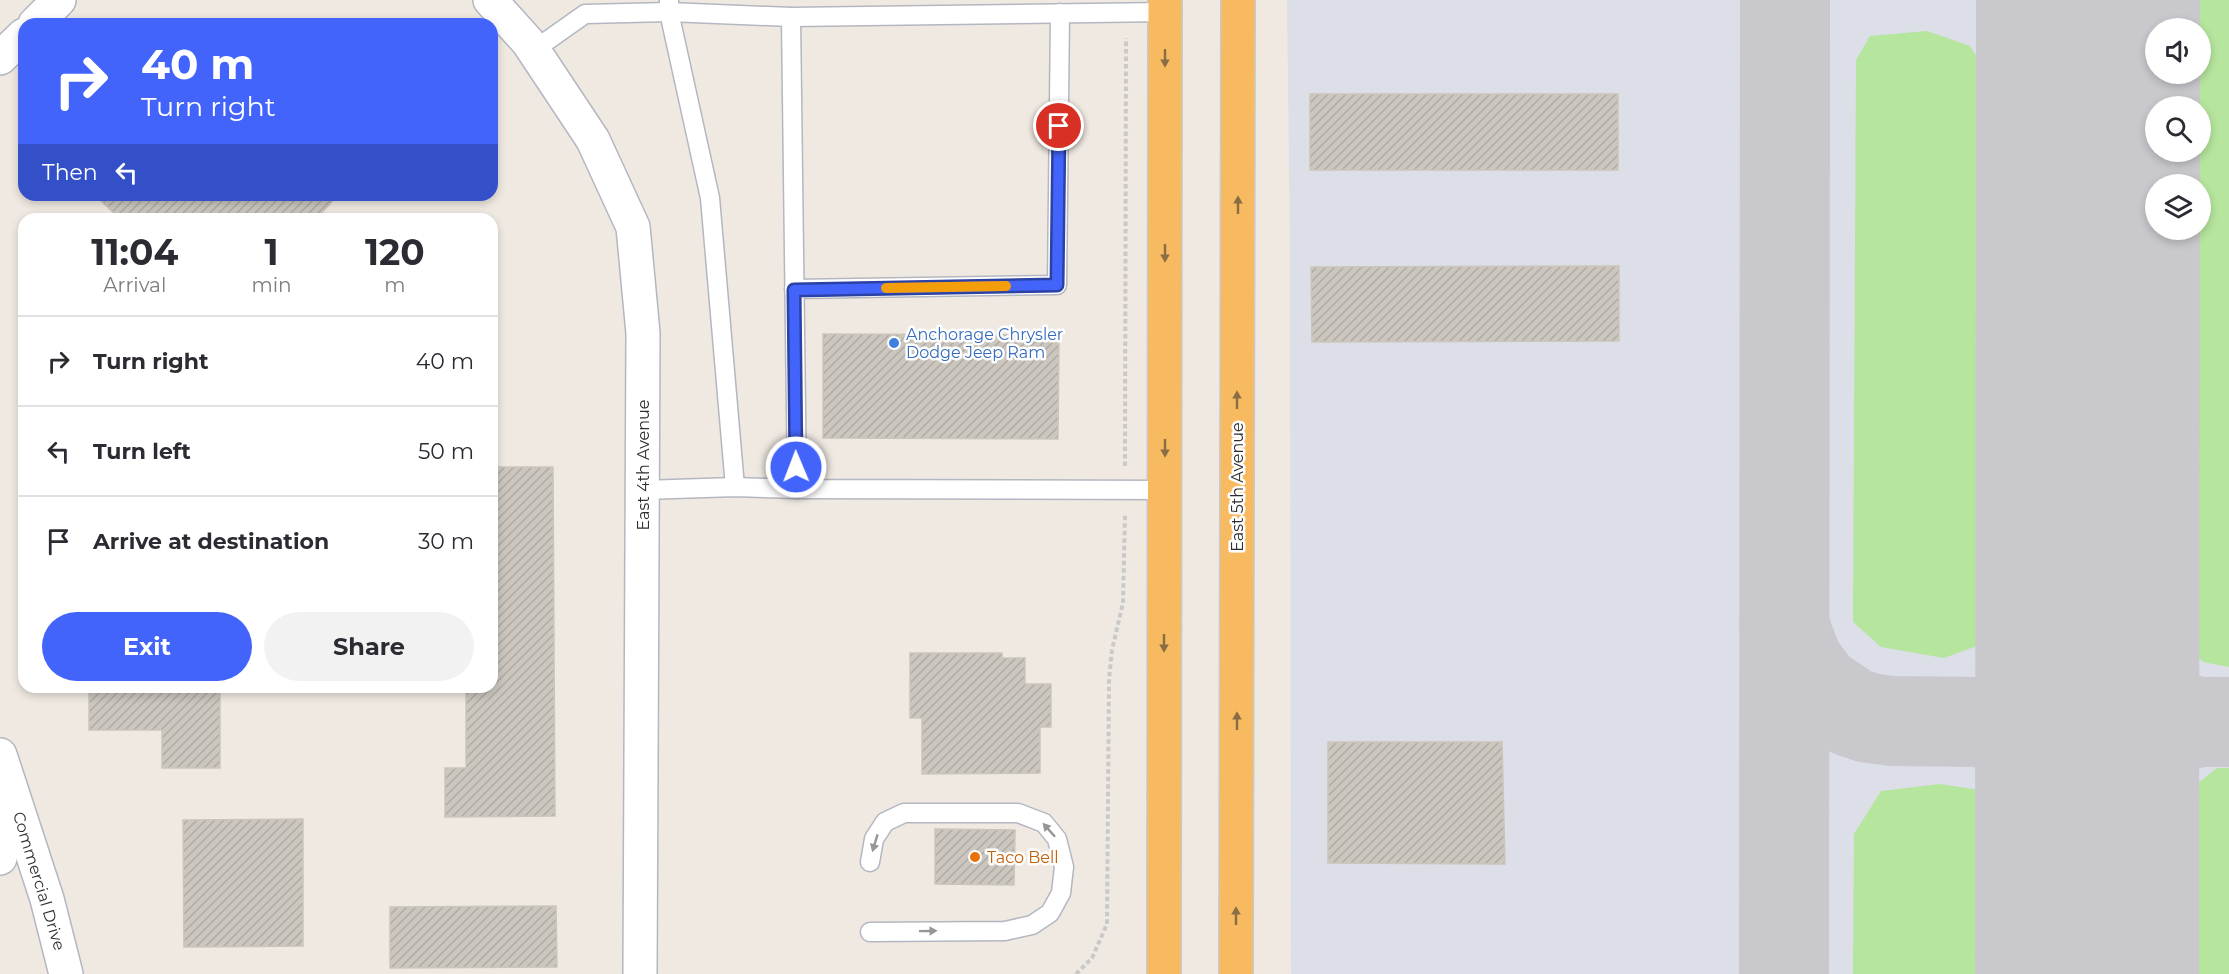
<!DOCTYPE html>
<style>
body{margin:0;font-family:Montserrat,sans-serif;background:#f2f2f3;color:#2b2b33;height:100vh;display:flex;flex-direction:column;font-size:22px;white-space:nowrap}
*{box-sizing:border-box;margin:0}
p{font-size:20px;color:#7c7c81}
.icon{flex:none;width:33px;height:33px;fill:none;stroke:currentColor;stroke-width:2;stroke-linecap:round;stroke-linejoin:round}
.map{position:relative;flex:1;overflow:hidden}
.details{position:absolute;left:18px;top:213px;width:480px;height:480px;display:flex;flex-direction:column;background:#fff;border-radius:18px;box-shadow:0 3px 9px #0003}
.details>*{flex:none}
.hud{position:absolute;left:18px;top:18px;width:480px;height:183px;border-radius:18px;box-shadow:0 3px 9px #0003;background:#4264fb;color:#fff;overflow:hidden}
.controls{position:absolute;left:2145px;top:18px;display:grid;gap:12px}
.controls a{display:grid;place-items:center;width:66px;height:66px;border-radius:50%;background:#fff;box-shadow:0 3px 9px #0003;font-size:30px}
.pin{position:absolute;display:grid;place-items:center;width:51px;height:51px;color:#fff;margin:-26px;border:3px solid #fff;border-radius:50%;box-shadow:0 2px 6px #0007}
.me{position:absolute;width:66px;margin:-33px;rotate:359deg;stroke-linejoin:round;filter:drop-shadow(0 0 4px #0008)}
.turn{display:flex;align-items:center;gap:21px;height:126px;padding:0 24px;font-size:27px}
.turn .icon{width:78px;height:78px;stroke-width:2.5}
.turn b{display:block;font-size:42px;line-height:51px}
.then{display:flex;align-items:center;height:57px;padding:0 24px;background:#0003;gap:12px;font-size:22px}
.eta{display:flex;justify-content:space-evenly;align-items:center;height:102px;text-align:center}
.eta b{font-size:36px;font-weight:700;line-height:42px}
.primary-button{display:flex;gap:12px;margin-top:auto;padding:12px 24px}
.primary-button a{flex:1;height:69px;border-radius:36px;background:#4264fb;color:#fff;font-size:24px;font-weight:700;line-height:69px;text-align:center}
.primary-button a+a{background:#f2f2f3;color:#2b2b33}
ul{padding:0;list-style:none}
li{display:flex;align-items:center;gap:18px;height:90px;padding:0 24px;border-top:2px solid #e1e1e2}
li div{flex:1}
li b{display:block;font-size:22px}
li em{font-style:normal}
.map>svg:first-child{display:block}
.airport{fill:#dcdee8;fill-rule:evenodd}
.grass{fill:#b6e59e}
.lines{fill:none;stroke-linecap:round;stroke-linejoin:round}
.taxiway{stroke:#c9c8cc;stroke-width:90}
.runway{stroke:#c9c8cc;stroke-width:224}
.building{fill:url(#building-hatch);stroke:#cbc5ba;stroke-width:1.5}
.service-casing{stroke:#b4b7c1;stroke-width:21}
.minor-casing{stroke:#b4b7c1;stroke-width:36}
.secondary-casing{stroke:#b4b7c1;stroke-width:36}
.trunk-casing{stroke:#c9c9c9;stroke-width:36}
.path{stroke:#c9c9c9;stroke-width:4;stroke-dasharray:4.5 3;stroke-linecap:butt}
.service{stroke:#fff;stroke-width:18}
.minor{stroke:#fff;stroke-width:33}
.secondary{stroke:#fff;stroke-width:33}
.trunk{stroke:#f8ba60;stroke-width:33}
.oneway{fill:#896d44}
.oneway2{fill:#969696}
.route-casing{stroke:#2b41a3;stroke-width:15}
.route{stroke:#4264fb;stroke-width:10}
.slow{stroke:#f59e0b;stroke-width:10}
.shop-dot{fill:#3f7fe0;stroke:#fff;stroke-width:2}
.food-dot{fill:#e8710a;stroke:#fff;stroke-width:2}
.labels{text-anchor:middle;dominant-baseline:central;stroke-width:5;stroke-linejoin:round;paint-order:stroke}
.shop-label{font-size:16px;fill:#366cbe;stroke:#fff;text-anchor:start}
.street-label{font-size:16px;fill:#2e2e2e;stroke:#fff}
.food-label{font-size:16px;fill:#c56008;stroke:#fff;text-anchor:start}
</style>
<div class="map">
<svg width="2229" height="974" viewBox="0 0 2229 974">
<defs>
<pattern id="building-hatch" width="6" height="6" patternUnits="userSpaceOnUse" patternTransform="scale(1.5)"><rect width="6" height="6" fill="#cbc7bf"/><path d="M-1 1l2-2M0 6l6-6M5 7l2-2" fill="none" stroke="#afaba4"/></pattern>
</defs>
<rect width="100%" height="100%" fill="#efe9e1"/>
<path class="airport" d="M 1287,0 L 2229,0 L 2229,974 L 1291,974 L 1290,248 ZM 2156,28 L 2200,28 L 2200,74 L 2156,74 ZM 2156,106 L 2200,106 L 2200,152 L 2156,152 ZM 2156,184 L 2200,184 L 2200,230 L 2156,230 Z"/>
<g class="grass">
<polygon points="2180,0 2229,0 2229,667 2203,662 2172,627 2177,230 2200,230 2200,184 2178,184 2178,152 2200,152 2200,106 2179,106 2179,74 2200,74 2200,28 2180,28"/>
<polygon points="1927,31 1970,46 1993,83 2001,604 1990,641 1944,658 1881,647 1853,622 1856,60 1870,36"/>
<polygon points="2217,768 2229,768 2229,974 2185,974 2184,794"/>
<polygon points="1940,784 1980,790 1997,818 1995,974 1853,974 1854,834 1881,791"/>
</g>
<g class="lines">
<g class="taxiway">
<path d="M 2088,609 C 2107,675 2129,706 2199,722"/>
<polyline points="1784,625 1798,663 1818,690 1851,712 1869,718 1892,721 1979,722 2016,732 2032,740 2058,764 2068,782 2087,850"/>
<path d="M 2087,850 C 2092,831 2096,810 2103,792 C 2118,753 2157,728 2196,723 C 2207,721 2218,722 2229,722"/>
<polyline points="1784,974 1785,0"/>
</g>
<polyline class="runway" points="2087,974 2088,0"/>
</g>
<g class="building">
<rect x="1310" y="94" width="308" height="76"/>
<polygon points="95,195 338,195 316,219 120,219"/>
<polygon points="1619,266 1619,341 1312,342 1311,267"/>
<polygon points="823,334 1059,335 1058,439 823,438"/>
<polygon points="492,467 553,467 555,816 445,817 445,768 466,768 466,687 492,687"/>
<polygon points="910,653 1002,653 1002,658 1025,658 1025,684 1051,684 1051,727 1040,727 1040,773 922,774 922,718 910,718"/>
<polygon points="89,687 220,687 220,768 162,768 162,730 89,730"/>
<polygon points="1328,742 1502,742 1505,864 1328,863"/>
<polygon points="303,819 303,946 184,947 183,820"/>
<polygon points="935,829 1015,830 1014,885 935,884"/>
<polygon points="556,906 557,967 390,968 390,907"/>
</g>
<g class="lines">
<g class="service-casing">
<g id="service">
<polyline points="669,1 669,12 791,17 1165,12"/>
<polyline points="791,17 797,489"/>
<polyline points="534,50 585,14 669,12 710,198 735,487"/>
<polyline points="794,289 1057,285 1060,13"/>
<polyline points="643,490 735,487 797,489 1165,490"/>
<polyline points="870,932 1005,931 1032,925 1050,913 1061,893 1064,867 1057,839 1044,823 1018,813 904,813 885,822 874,839 870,862"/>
</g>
</g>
<g class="minor-casing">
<g id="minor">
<polyline points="490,0 528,42 593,140 633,227 643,333 640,974"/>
<polyline points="35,24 59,0"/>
<polyline points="0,58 24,35"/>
</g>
</g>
<g class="secondary-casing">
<g id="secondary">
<polyline points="0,755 47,899 66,974"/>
<polyline points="0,858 13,798"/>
</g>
</g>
<g class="trunk-casing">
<g id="trunk">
<polyline points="1164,974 1165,0"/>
<polyline points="1236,974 1238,0"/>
</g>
</g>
<g class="path">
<polyline points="1125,466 1126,38"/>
<polyline points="1076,974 1092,958 1107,924 1109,679 1112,650 1123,603 1125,515"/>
</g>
<use href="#service" class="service"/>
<use href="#minor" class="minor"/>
<use href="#secondary" class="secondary"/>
<use href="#trunk" class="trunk"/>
</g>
<defs><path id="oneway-solid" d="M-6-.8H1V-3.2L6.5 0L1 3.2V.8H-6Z" transform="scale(1.5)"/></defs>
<g class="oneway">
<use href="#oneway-solid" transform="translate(1165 58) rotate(90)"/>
<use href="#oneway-solid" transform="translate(1238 205) rotate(-90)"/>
<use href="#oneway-solid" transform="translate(1165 253) rotate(90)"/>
<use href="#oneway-solid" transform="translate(1237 400) rotate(-90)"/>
<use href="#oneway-solid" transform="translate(1165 448) rotate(90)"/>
<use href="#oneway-solid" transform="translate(1164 643) rotate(90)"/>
<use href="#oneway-solid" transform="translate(1237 721) rotate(-90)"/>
<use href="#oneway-solid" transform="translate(1236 916) rotate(-90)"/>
</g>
<g class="oneway2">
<use href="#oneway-solid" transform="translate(1049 830) rotate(-132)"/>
<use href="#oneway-solid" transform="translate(875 843) rotate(107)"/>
<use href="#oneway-solid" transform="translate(928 931) rotate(-1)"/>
</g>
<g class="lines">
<g class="route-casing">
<polyline id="route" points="796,467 794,290 1057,285 1059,126"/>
</g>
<use href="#route" class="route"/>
<polyline class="slow" points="886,288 1006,286"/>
</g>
<circle class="shop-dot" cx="894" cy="343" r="6"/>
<circle class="food-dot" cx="975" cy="857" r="6"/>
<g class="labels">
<g class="shop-label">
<text x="906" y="334">Anchorage Chrysler<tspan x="906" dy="18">Dodge Jeep Ram</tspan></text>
</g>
<g class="street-label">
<text transform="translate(643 465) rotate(-90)">East 4th Avenue</text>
<text transform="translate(1237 487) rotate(-90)">East 5th Avenue</text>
<text transform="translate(39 881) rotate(73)">Commercial Drive</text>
</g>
<g class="food-label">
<text x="987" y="857">Taco Bell</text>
</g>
</g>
</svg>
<div class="controls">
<a><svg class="icon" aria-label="sound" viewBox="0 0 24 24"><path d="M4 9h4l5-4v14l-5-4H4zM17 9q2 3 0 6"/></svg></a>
<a><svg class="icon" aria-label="search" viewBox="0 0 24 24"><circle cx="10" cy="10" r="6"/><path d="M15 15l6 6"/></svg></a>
<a><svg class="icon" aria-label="layers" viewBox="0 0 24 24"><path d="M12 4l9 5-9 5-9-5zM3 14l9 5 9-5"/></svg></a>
</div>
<div class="pin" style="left:1059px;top:126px;background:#d93025"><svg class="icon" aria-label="arrive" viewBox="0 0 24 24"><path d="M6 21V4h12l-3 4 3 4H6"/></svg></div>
<svg class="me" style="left:796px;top:467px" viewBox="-20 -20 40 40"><circle r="17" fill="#4264fb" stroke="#fff" stroke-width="3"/><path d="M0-11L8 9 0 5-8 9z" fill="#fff"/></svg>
<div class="hud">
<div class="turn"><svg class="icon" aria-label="right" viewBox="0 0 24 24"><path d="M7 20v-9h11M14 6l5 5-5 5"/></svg><div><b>40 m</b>Turn right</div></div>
<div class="then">Then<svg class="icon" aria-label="left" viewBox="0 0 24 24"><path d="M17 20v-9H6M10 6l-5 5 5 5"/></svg></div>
</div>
<section class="details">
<div class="eta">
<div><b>11:04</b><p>Arrival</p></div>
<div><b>1</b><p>min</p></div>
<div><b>120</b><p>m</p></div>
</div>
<ul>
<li><svg class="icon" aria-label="right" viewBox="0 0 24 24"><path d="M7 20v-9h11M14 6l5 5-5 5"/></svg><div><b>Turn right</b></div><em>40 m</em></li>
<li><svg class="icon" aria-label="left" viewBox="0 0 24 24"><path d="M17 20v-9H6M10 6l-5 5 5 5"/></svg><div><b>Turn left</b></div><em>50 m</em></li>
<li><svg class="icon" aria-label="arrive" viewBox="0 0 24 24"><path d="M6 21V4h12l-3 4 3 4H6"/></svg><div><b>Arrive at destination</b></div><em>30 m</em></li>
</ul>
<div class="primary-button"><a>Exit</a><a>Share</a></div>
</section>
</div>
